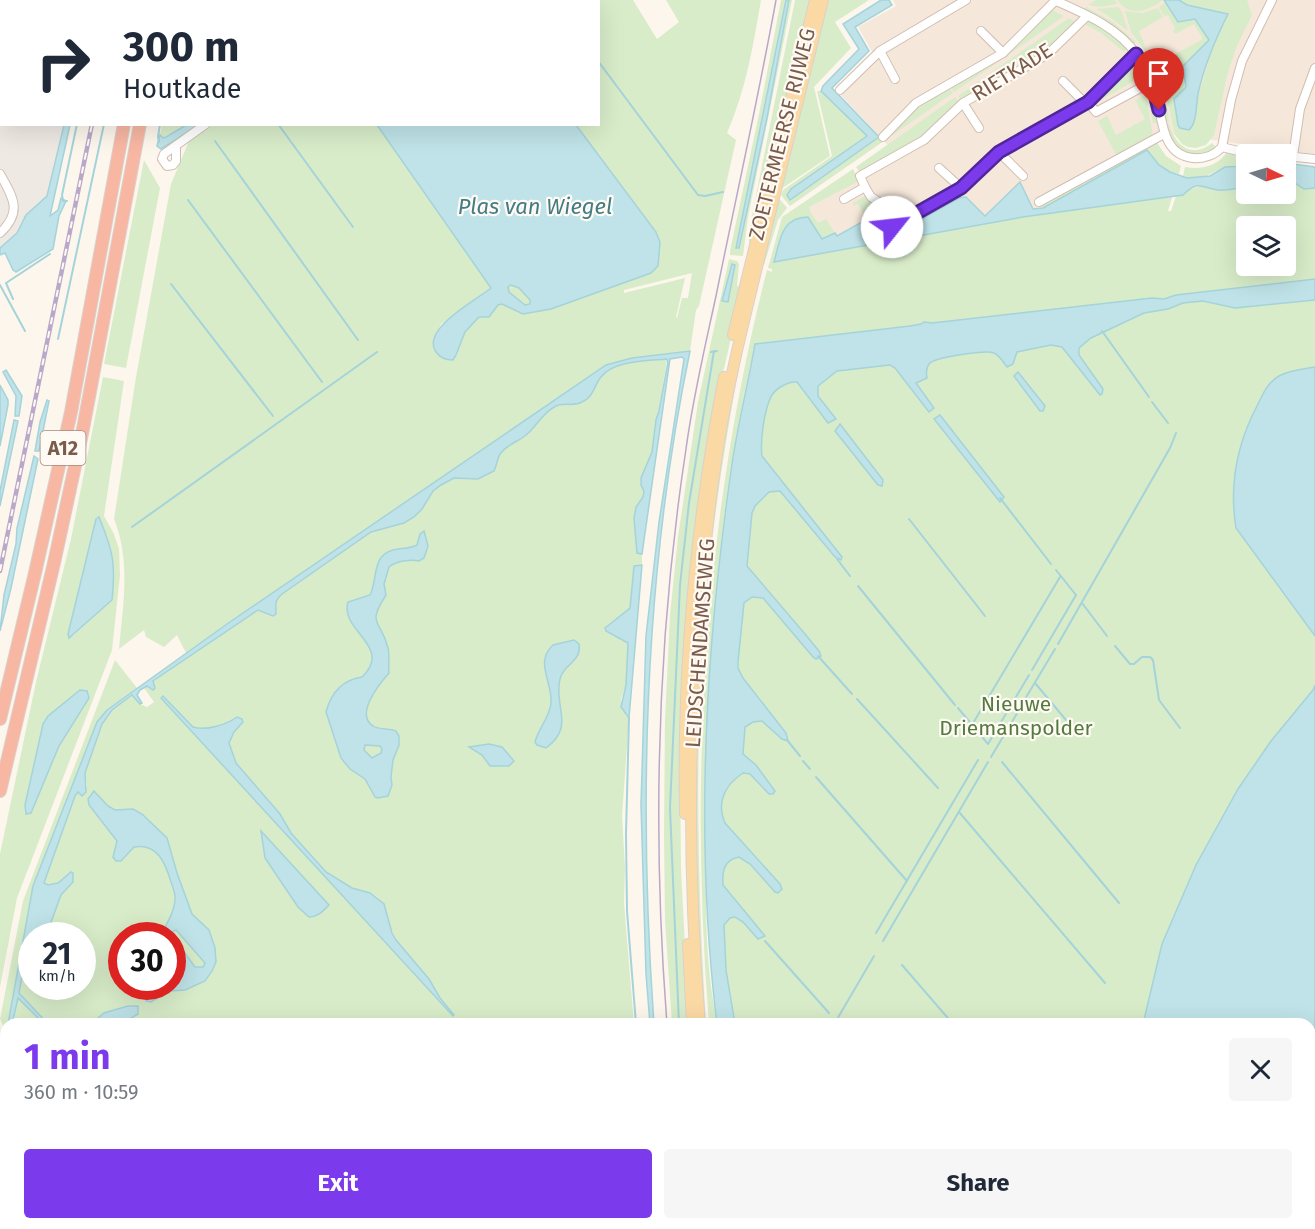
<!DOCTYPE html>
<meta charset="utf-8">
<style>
body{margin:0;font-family:"Fira Sans",sans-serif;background:#f6f6f7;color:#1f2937;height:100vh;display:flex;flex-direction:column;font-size:22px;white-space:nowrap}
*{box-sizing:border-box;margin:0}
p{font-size:20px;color:#747a83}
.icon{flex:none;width:33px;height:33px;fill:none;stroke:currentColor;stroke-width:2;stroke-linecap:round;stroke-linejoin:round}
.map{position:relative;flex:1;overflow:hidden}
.drawer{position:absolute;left:0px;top:1018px;width:1316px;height:212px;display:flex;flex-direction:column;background:#fff;border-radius:18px 18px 0 0;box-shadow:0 6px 24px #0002}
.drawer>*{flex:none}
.hud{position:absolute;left:0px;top:0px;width:600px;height:126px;box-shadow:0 6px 24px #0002;background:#fff;color:#1f2937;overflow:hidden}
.needle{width:39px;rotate:95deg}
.buttons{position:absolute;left:1236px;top:144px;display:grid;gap:12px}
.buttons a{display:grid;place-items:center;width:60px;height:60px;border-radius:6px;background:#fff;box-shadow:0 6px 24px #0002;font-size:30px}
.speed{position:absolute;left:18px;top:922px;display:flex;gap:12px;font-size:30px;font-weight:700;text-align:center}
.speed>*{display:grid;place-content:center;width:78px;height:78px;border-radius:50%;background:#fff;box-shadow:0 6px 24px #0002;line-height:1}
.speed small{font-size:15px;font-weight:400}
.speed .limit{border:9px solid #d22;background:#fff;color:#111}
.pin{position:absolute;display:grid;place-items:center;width:51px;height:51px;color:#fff;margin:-62px -26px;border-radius:50% 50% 50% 0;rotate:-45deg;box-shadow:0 0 6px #0007}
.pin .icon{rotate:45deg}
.me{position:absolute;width:66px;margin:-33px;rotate:61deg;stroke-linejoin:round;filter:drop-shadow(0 0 4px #0008)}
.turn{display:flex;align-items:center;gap:21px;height:126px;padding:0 24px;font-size:27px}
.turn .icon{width:78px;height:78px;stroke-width:2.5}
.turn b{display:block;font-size:42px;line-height:51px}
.round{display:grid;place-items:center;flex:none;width:63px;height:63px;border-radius:6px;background:#f6f6f7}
.summary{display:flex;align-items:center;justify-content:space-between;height:102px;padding:0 24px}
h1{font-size:36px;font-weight:700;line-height:45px;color:#7c3aed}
.button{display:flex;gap:12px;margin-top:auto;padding:12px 24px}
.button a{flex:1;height:69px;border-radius:6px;background:#7c3aed;color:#fff;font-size:24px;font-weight:700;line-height:69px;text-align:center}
.button a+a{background:#f6f6f7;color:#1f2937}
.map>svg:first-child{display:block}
.residential{fill:#f5e8da}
.industrial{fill:#efe9e4}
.green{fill:#d8ecc9;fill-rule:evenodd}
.water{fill:#bfe3e8;stroke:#a5d3da;stroke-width:1.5;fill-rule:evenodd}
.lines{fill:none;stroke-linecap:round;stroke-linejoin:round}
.stream{stroke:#a5d3da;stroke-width:2}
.minor-casing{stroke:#d1beb0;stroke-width:10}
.major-casing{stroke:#dad1cd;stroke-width:12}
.highway-casing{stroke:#dad1cd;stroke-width:14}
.minor{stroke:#fff;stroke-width:8}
.major{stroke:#fbd9a5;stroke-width:10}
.highway{stroke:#f7b7a3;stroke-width:12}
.tram{stroke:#b9a8c9;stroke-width:1.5}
.rail-casing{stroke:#b9a8c9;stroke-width:4.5}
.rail{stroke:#fffaf3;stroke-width:2;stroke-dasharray:7;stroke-linecap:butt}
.route-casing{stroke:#51269a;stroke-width:15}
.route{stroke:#7c3aed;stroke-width:10}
.labels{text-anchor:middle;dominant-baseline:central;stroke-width:4.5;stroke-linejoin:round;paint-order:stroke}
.shield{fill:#fffaf3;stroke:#a28b7f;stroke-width:1.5}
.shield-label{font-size:20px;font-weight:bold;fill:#7a5c4d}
.street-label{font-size:21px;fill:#7a5c4d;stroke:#fffaf3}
.park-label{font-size:21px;fill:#537a41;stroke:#fffaf3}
.water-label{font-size:22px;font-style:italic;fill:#437c86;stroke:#fffaf3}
</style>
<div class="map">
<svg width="1315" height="1229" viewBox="0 0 1315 1229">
<rect width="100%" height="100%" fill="#fdf6ec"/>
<polygon class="residential" points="893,0 1315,0 1315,154 1168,134 1036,213 957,220 830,243 806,206 896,154 840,94 875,57 858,27 896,6"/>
<polygon class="industrial" points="0,0 93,0 2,2 2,124 65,125 45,216 0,250"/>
<g class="green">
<path d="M 401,0 L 633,0 L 657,39 L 679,22 L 666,0 L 761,0 C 753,46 746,90 727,133 L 736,140 L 699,306 L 696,310 L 690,351 L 668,354 L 652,452 L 641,478 L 641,485 L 644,491 L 643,497 L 636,507 L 634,518 L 637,553 L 642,554 L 642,565 L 634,566 L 630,608 L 606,626 L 606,631 L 628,643 L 626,685 L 621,699 L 626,715 L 629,718 L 622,816 L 625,868 L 624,903 L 634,1024 L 465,1024 L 463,1022 L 462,1024 L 12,1024 L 24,966 L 23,955 L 31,944 L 32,987 L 82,987 L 82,936 L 39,936 L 50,925 L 61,895 L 73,881 L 71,872 L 58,883 L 48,885 L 44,883 L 72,802 L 78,792 L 87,786 L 85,773 L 102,724 L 112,710 L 132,695 L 140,704 L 147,707 L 154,702 L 144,688 L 149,686 L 152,690 L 153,682 L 191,649 L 186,653 L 177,635 L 164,647 L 146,637 L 144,630 L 119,649 C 123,605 131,561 114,519 L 136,377 L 171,184 L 189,141 L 213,125 L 377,125 L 492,288 L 441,324 L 434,342 L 449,360 L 456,355 L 465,332 L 479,317 L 489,317 L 498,305 L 501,304 L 523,314 L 551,309 L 651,273 L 658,266 L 660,242 L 656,232 L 576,125 L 598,124 L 598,2 L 399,1 ZM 692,273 L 688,298 L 682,298 L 677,318 L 676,317 L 685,278 L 624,293 L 624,290 ZM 163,696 L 193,727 C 206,731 226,725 237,718 L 243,723 L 234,732 L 229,743 L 236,763 L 280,814 L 290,833 L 326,872 L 352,888 L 370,893 L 377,897 L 396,940 L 429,979 L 440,998 L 454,1015 L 162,698 ZM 263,833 L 329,905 C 323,911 318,917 309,917 L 298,907 L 265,858 ZM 122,936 L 172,936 L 172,987 L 122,987 Z"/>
<polygon points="781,0 786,0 736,247 738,249 767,118 789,0 792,0 748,217 743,256 730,255 730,251 759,114"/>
<polygon points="795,0 812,0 752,246 749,242 749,231"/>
<polygon points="825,0 869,0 835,22 851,48 814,87 830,156 781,189 778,197 787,208 778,220 764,265 761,261 765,256 771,230 770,227"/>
<polygon points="1096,0 1115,0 1117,4 1101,7 1088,5"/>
<path d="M 1117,0 L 1163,0 C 1148,11 1130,18 1117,0 Z"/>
<polygon points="1179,0 1247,0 1252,15 1236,48 1227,76 1214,135 1206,145 1196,148 1188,147 1182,144 1175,135 1165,89 1157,70 1164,66 1162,64 1158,66 1157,64 1203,39 1194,24 1175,34 1173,31 1175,29 1168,15 1164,16 1159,7 1166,2 1178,22 1195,18 1209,40 1184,65 1186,87 1174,101 1178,125 1197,101 1213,45 1227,14 1187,5"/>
<polygon points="1086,7 1113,22 1136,42 1132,46 1081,10"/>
<polygon points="1118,7 1122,12 1128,31 1107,15 1096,9"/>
<polygon points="1158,8 1163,17 1139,31 1149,56 1131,32 1125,11 1142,13"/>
<polygon points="1050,9 1064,16 1008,55 1006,53"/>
<polygon points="1069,18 1077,23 1047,52 962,101 958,96"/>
<polygon points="1090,20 1101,26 1127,49 1124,52 1101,33 1083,23"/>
<polygon points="1005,54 1007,56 954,92 951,87"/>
<polygon points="1135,61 1138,62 1151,86 1158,123 1153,123 1146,90 1131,62"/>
<path d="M 1150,62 C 1161,81 1167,100 1169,122 L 1163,122 L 1148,65 Z"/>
<polygon points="1130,63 1139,78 1096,103 1098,107 1095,106 1093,102"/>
<polygon points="949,87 953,93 887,139 885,137 917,105"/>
<polygon points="817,91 821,91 868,136 791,189 788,198 790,200 879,137 884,141 790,206 781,195 783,190 832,156"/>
<polygon points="1146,95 1153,136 1117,156 1098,121 1107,116 1116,135 1145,119 1135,100"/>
<polygon points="955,97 959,102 921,139 860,173 856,167"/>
<path d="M 1164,124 L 1169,124 C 1176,146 1191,159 1212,143 L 1216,147 C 1205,157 1185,159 1175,147 C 1170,141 1167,131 1164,124 Z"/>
<polygon points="162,125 186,125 162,138 160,135"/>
<path d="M 1155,140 L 1166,156 L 1181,166 L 1179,174 C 1164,171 1156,162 1147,151 L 1043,208 L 1041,204 Z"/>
<path d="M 1227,152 L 1246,156 L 1246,166 C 1240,166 1232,165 1226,167 C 1210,171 1201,185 1183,176 L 1185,167 C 1201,170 1218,166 1227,152 Z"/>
<polygon points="144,160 160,188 126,368 104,364"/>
<path d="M 853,169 L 859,181 L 809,207 L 811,213 L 818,223 L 826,219 L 835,233 L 822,239 L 808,217 L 783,231 L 775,262 L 1023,217 L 1172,197 L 1168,211 L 1171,211 L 1176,196 L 1183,195 L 1188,190 L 1204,185 L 1220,190 L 1246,187 L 1246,194 L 1286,194 L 1286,177 L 1304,189 L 1315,188 L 1315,1229 L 743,1229 L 742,1224 L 1310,1224 L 1310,1024 L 709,1024 C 689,772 704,516 767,270 L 772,272 L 772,269 L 768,268 L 782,217 ZM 1246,226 L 1286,226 L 1286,266 L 1246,266 ZM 755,344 L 712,868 L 718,1024 C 704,968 706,900 706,843 C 705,676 717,507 755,344 Z"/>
<polygon points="961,192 966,197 959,198 898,231 896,227"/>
<polygon points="865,196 869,202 877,201 886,218 883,222 875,212 865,216 858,204 854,206 853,203"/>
<polygon points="729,259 737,261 739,264 737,286 743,287 719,390 680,764 681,869 689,1024 672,1024 665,921 664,833 665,719 670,615 678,537 698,402"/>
<polygon points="511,284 519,288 530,300 530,304 525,305 509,292 508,287"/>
<path d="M 739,367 C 724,449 711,531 705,615 C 694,751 698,888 706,1024 L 702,1024 L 694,891 L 698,726 L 695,705 L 704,577 L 719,458 Z"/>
<path d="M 103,377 L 124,381 L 104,516 L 114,534 L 119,549 L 120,575 L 112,650 L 17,898 L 0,987 L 0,854 L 36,682 L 71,539 ZM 98,517 C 114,546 116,568 112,600 L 73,636 L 68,634 L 96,518 ZM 84,690 L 89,698 L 59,746 L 26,814 L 25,805 L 45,721 L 78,692 Z"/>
<polygon points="115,660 137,688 107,709 33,886 8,1024 6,1024 6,1033 0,1019 23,901"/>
<polygon points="0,1036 6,1046 6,1157 0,1148"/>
<polygon points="42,1224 643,1224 648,1229 41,1229"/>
</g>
<g class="water">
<polygon points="194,0 361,0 194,1"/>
<polygon points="786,0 789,0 767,118 739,248 736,248"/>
<polygon points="881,0 889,0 892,5 855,27 869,51 832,88 879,137 790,200 787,195 791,189 867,136 821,91 823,86 859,49 843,24"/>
<path d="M 1164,0 L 1179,0 L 1187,5 L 1228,14 C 1215,40 1204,66 1198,94 C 1196,105 1197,123 1189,130 L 1180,128 L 1178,125 L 1174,99 L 1186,87 L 1183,66 L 1209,40 L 1195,19 L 1178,22 Z"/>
<polygon points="64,125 70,125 50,216 58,210 61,198 66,201 59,216 53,249 16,272 13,270 5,253 0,255 0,248 17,233 26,215 47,196"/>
<polygon points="186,125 199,125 161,149 157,146 160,135 163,138 166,137"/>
<path d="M 377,125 L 576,125 L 656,232 L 660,242 L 658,266 L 651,273 L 551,309 L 523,314 L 502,304 L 498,305 L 489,317 L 479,317 L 465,332 L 456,355 L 453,360 C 446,360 440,358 436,352 C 420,329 478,299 491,288 ZM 511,285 L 519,288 L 530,300 L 530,304 L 525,305 L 509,292 L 508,287 Z"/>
<path d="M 1147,150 L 1159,165 L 1170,172 L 1187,178 L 1210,176 L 1225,167 L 1246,166 L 1246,187 C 1238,188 1226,191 1218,190 C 1201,188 1199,179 1183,195 L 1023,217 L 774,262 C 780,241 781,217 808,217 L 822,239 L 835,233 L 837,236 L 864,221 L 866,218 L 865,216 L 875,212 L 889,234 L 899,232 L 959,198 L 966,197 L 985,216 L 1020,182 L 1033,209 L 1043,208 Z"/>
<polygon points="1286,163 1315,167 1315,188 1304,189 1286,177"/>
<polygon points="732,264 735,265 728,302 722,301"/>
<path d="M 1315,279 L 1315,300 L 1235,308 L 1203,301 L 1183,303 L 1168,309 L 1144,313 L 1091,338 L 1079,348 L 1079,355 L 1103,389 L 1102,394 L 1100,395 L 1062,347 L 1051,345 L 1017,352 L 1013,364 L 1007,367 C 1004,363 1000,356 994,353 C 986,350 934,357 929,364 C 926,368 926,373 927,378 L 916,383 L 934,408 L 929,412 L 895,368 L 890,365 L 837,371 L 818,386 L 818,396 L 836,419 L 828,423 L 797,382 C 787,381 773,390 770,399 C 764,413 760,441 762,456 L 842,557 L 841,560 L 835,557 L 780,491 L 769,492 L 755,506 L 752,513 L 747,566 L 805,634 L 819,651 L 821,656 L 816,659 L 813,657 L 763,598 L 752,597 L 744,603 L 738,662 L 738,668 L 743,678 L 786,733 L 788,741 L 782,739 L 762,721 L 753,722 L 745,727 L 743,754 L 756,765 L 775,791 L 773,794 L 769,794 L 750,774 L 743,773 C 725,785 716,802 725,823 L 780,884 L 782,889 L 778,893 L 775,892 L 750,864 L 739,857 C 724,860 722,871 723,885 L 765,936 L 758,939 L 743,922 L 735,917 L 730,918 L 724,925 L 726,970 L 735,1024 L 717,1024 C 694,838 705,649 732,464 C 738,423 748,384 755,344 L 910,326 L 921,324 L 924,322 L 932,323 L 1152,298 L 1164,299 L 1176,295 Z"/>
<path d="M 690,351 C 644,573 638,799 654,1024 L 650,1024 L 646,974 L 641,805 L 646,636 L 659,522 L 684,359 L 682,357 L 670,359 L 642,554 L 637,553 L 634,518 L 636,507 L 643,497 L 644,491 L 641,485 L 641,478 L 652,452 L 656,420 L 659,411 L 668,362 L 667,359 C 647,361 615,360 601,377 C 594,385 594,397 582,402 C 574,407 564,402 556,406 C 542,413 537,426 526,435 C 518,442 507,444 500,454 C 497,459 497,465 494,471 L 478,479 L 454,478 L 441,485 L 433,491 L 422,509 L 414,517 L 404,523 L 371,532 L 282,594 C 274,601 276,604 276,614 L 273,616 L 258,610 L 153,681 L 155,688 L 153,690 L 147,686 L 140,690 L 137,695 L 142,703 L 140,704 L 132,695 L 112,710 L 102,724 L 85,773 L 86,792 L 82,796 L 78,792 L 75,796 L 44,883 L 48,885 L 58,883 L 71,872 L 73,873 L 73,882 L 61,895 L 50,925 L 39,936 L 32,936 L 31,944 L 23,955 L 24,966 L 19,993 L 48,1024 L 44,1024 L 18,998 L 12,1024 L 8,1024 L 33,886 L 97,722 L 107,710 L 227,624 L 606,365 L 632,358 Z"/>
<path d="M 1315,367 L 1315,636 L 1236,528 C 1229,485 1237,444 1257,406 C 1263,394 1267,383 1279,376 C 1289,370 1304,369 1315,367 Z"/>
<polygon points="6,370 22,396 19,416 15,416 16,396 3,372"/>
<polygon points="1018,372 1045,406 1043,411 1040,411 1014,376"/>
<polygon points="0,385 8,400 8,405 0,446"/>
<polygon points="47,400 49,401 39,451 35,451 40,422"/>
<polygon points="940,415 1004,497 1000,502 934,419"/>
<polygon points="14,420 18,421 0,506 0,491"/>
<polygon points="840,424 883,480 882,486 878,485 835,431"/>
<polygon points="34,456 38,459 11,588 0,631 4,595 16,544 17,528"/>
<path d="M 99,517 C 113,551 116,564 112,600 L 69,638 L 68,634 L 96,519 Z"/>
<path d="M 424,531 L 428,546 L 424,558 L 419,561 C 410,559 396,561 389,567 L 384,584 L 386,595 C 366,626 381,619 388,648 C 390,656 388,665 389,673 C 381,682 354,714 373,726 C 379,730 389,728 396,731 L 399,736 L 399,745 L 393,760 L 391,777 L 392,785 L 388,796 L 378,798 L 375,797 L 365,779 L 350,769 L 341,758 L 326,712 C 331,693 342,680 362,677 C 394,646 339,631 348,602 L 370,595 C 378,580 371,556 393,550 C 401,548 409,549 417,545 L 420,534 ZM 365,745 L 380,746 L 382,749 L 381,753 L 372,758 L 364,750 Z"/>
<polygon points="642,565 629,718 621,707 626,685 628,643 606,631 605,628 630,608 634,566"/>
<path d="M 574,640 L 579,644 C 582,662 563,664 560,679 C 553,706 576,726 546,748 L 537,745 L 535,742 C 538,729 550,717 551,703 C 553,683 534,662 553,645 Z"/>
<polygon points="1315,685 1315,1229 1136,1229 1134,1224 1310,1224 1310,1024 1143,1024 1162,944 1196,865 1238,789 1271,741 1313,690"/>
<polygon points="80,690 87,691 89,698 59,746 31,813 26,814 25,805 43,724 48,716"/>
<path d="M 163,696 L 193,727 C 206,731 226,725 237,717 L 242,719 L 243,722 L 234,732 L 229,743 L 236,763 L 280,814 L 291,833 L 326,872 L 352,888 L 370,893 L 384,904 L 392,933 L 396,940 L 429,979 L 440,998 L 454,1015 L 453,1016 L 161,698 Z"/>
<polygon points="489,744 502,747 514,761 509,766 490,766 482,755 469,747"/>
<path d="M 94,791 L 108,806 L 115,810 L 133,809 L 142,814 L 167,838 L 177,873 L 192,914 L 209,930 L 215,948 L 216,962 L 212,971 L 205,981 L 185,990 L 169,991 L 151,1002 L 146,1001 L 146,996 L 153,987 L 172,987 L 173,937 L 195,967 L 203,967 L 205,963 L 176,930 L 170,933 L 172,936 L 160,936 C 166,925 174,913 175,900 C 176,894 173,888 171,882 C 165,862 157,843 134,847 L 121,861 L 116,861 L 113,857 L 117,841 L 89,805 L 88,799 Z"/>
<path d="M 261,831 L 329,905 C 323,911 318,917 309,917 L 298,907 L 265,858 Z"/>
<polygon points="128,1006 138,1006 138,1014 121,1024 100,1024 98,1018 104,1013"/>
</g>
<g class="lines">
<g class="stream">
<polyline points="103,2 103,0"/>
<polyline points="129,2 130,0"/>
<polyline points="186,2 186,0"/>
<polyline points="598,61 698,195 705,196 723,192"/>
<polyline points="278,124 353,227"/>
<polyline points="215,141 358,340"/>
<polyline points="159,142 158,137 160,124"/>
<polyline points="188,200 322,382"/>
<polyline points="67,201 63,201 62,195 77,124"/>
<polyline points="171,284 273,416"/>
<polyline points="0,285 25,331"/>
<polyline points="13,299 6,283 50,254"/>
<polyline points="1102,331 1149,397"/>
<polyline points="58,339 104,124"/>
<polyline points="711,352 717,351"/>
<polyline points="1152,402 1168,423"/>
<polyline points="1000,498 1051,564"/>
<polyline points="909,519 985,616"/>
<polyline points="132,527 377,352"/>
<polyline points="837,559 850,576"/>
<polyline points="1056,570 1076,595"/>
<polyline points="858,586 955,705"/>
<polyline points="1082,603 1107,636"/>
<polyline points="1058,644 1170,448 1176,433"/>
<polyline points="1115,646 1130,664 1134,664 1142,657 1150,657 1153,660 1159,700 1180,728"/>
<polyline points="818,656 852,694"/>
<polyline points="1032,670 1076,595"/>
<polyline points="1035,683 1066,720"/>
<polyline points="857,699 938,788"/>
<polyline points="1025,699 1055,649"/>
<polyline points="958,708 988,744 1029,675"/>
<polyline points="629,718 626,833 627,911 636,1024"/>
<polyline points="972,725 1060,577"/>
<polyline points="787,740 800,756"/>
<polyline points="991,757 1019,710"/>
<polyline points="803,761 810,769"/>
<polyline points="1002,762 1119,903"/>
<polyline points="816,777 907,881"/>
<polyline points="959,812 1105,983"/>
<polyline points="876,933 978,760"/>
<polyline points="765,941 829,1013"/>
<polyline points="883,941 988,762"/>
<polyline points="902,965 953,1024"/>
<polyline points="679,1024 670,808 678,630 680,585 689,503 714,351"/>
<polyline points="839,1024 836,1021 874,956"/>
<polyline points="700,1224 700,1229"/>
<polyline points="904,1224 907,1229"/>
<polyline points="937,1224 937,1225"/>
<polyline points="1014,1224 1018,1229"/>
</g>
<g class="minor-casing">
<g id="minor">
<path d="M 1054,0 C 1083,13 1118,27 1137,55 C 1145,66 1151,79 1155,92 C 1163,116 1160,155 1193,158 C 1204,159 1215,155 1222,147"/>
<polyline points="392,2 394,0"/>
<polyline points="981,31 1003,53"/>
<polyline points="880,51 895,79"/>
<polyline points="1063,81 1083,101 1088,102 1096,112 1142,87"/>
<polyline points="840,90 880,51 966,0"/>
<polyline points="963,103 979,128"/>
<polyline points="883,137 916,103 1003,53 1055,1"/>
<polyline points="176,146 176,161 173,165 167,166 162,159 164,154 206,124"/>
<polyline points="1222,147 1231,100 1242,61 1272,0"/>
<polyline points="1222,147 1250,154"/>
<polyline points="999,152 1023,176"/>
<polyline points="1286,156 1315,159"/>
<polyline points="1293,156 1300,109 1315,68"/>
<polyline points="939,168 961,188"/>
<path d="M 0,174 C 13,197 23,212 0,233"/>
<polyline points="865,187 871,197 879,202"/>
<polyline points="844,199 865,187 860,176 924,140 963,103 1048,54 1087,16"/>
<polyline points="1039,202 1164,134"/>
<polyline points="887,217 892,227 961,188 999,152 1088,102 1136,54"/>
<polyline points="925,1224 929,1229"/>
</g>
</g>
<g class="major-casing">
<g id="major">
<polyline points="733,335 815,0"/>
<path d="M 685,814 C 682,668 696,520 724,377"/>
<polyline points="688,944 692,1024"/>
<path d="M 700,1024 C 684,833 689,631 719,442 C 730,373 748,306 764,238 C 784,159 803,79 823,0"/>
<polyline points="714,1224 715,1229"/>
<polyline points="722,1224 723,1229"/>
</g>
</g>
<g class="highway-casing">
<g id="highway">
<polyline points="149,2 149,0"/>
<polyline points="164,2 164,0"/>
<polyline points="0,719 35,573 71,412 124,124"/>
<polyline points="0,791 54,563 83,429 140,124"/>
</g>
</g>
<use href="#minor" class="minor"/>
<use href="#major" class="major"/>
<use href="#highway" class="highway"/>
<g class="tram">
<path d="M 667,1024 C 652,832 657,639 686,449 C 693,397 705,347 716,296 C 736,197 758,99 776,0"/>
<polyline points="686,1224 686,1229"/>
</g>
<g class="rail-casing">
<g id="rail">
<polyline points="114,2 114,0"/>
<polyline points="368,2 370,0"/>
<polyline points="0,571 92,124"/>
</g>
</g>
<use href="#rail" class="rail"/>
</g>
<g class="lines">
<g class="route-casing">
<polyline id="route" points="892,227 961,188 999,152 1088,102 1136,54 1153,86 1159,110"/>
</g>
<use href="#route" class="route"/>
</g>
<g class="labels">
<rect class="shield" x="40.5" y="431" width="45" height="34" rx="4.5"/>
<g class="shield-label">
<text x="63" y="448">A12</text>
</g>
<g class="street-label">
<text transform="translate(1012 72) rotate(-32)">RIETKADE</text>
<text transform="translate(782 134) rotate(-76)">ZOETERMEERSE RIJWEG</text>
<text transform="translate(700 643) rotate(-86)">LEIDSCHENDAMSEWEG</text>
</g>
<g class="park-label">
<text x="1016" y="704">Nieuwe<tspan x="1016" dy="24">Driemanspolder</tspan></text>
</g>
<g class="water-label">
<text x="535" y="206">Plas van Wiegel</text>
</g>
</g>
</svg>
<div class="buttons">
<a><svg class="needle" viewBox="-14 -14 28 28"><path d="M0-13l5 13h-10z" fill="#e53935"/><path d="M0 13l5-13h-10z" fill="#747a83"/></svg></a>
<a><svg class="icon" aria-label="layers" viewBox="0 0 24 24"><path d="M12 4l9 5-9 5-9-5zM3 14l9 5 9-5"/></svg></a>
</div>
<div class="speed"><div>21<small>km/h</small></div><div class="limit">30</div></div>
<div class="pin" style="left:1159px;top:110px;background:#d93025"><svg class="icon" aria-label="arrive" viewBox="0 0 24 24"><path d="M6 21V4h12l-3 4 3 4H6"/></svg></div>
<svg class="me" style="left:892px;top:227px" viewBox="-20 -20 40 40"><circle r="19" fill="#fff"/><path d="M0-13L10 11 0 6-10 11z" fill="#7c3aed"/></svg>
<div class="hud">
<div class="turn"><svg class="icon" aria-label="right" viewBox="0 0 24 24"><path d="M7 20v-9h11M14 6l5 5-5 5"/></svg><div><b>300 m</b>Houtkade</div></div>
</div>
<section class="drawer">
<div class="summary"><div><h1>1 min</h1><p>360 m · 10:59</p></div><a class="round"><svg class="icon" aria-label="close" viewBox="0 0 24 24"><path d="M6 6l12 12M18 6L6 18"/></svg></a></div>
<div class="button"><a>Exit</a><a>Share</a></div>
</section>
</div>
